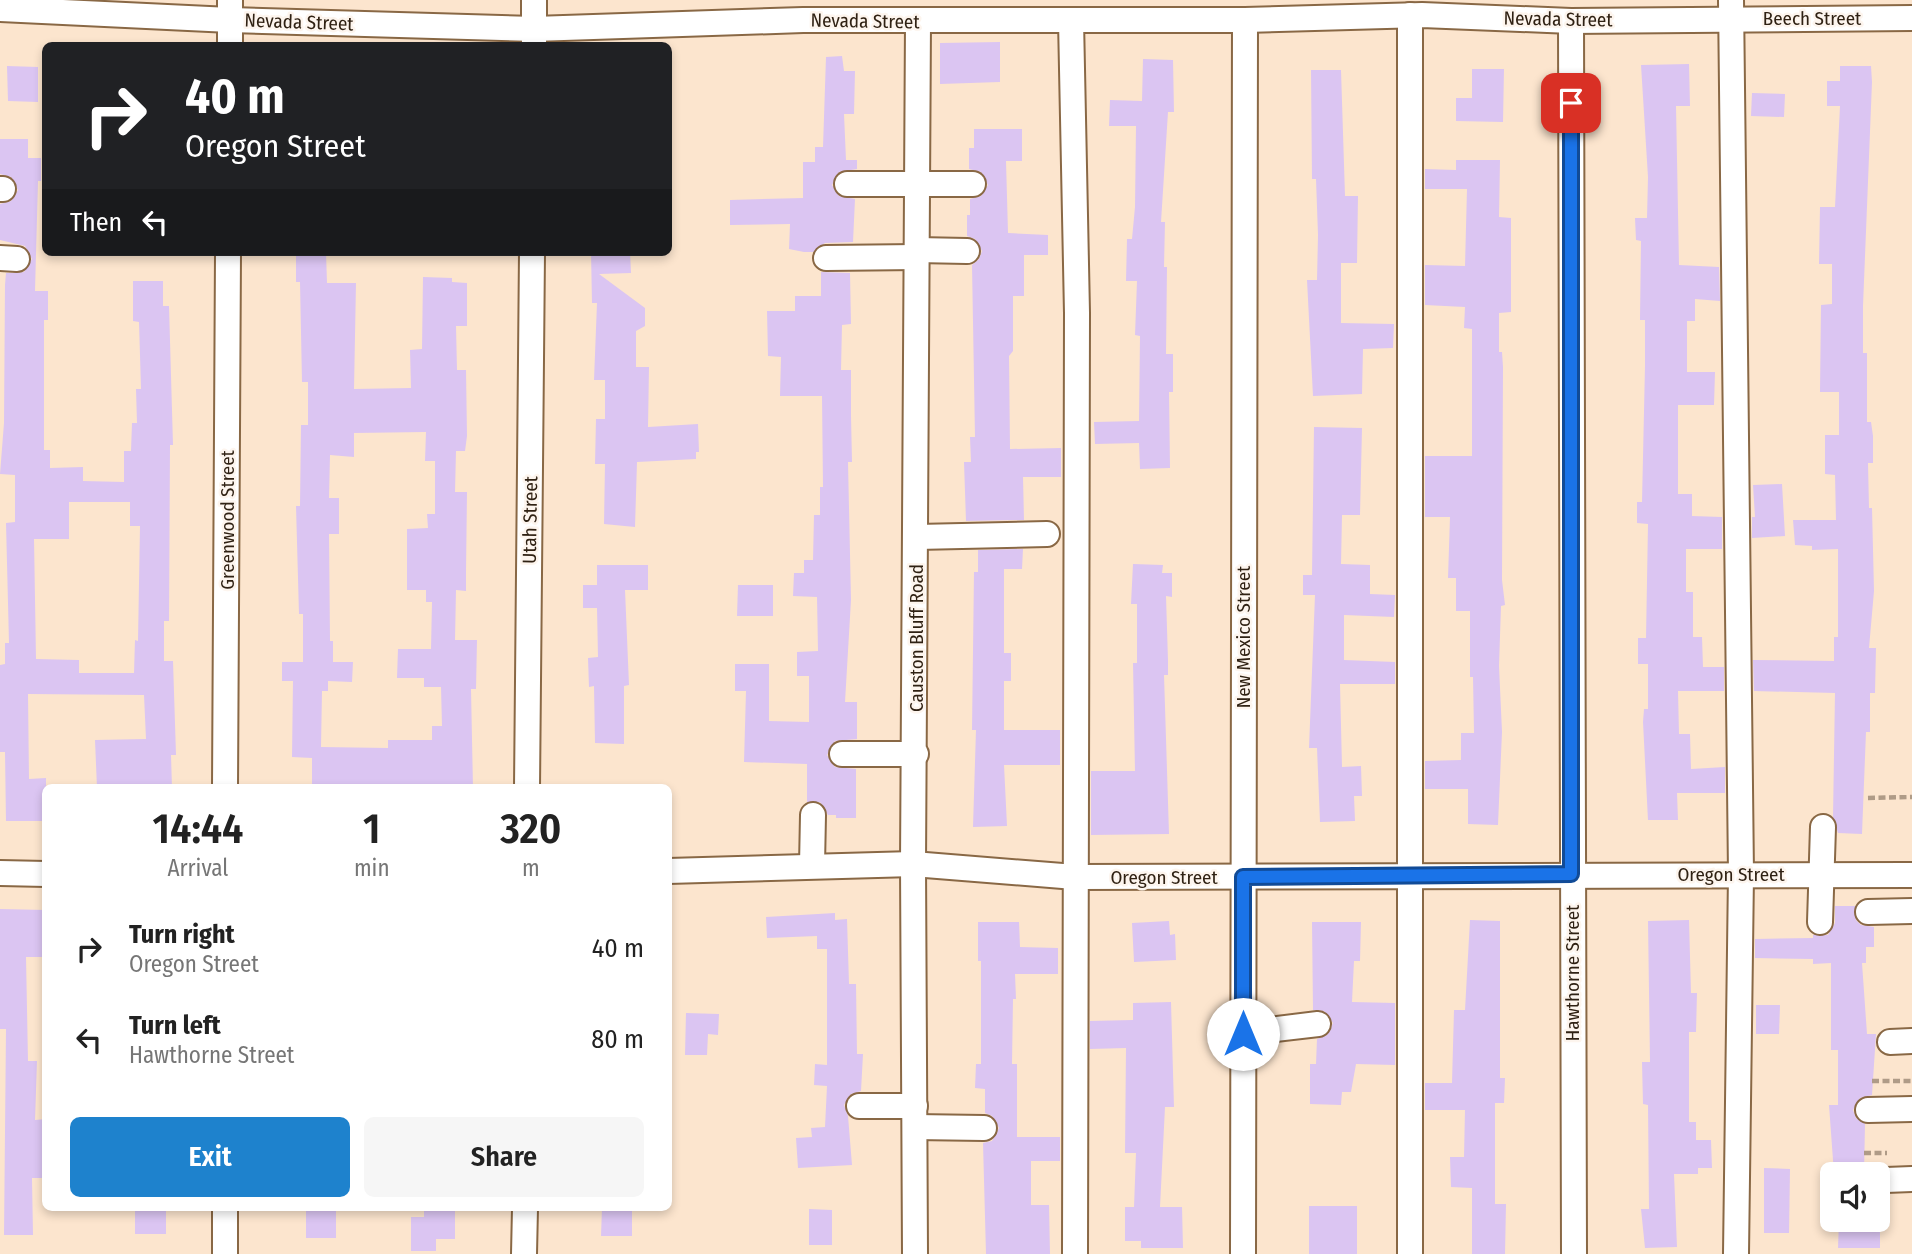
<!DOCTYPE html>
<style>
body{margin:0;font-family:"Fira Sans Condensed",sans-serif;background:#f6f6f6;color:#222;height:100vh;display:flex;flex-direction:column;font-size:26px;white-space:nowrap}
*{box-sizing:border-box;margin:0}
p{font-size:23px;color:#767676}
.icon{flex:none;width:38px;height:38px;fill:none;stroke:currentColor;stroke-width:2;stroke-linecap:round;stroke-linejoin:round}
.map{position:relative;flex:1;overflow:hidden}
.panel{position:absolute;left:42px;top:784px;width:630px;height:427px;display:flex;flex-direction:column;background:#fff;border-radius:10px;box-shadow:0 4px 10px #0003}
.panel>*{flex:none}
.banner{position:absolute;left:42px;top:42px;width:630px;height:214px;border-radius:10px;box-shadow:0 4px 10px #0003;background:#202124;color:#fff;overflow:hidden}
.fabs{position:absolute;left:1820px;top:1162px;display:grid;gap:14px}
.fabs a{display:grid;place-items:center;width:70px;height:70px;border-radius:10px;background:#fff;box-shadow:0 4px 10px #0003;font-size:35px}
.pin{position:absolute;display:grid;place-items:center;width:60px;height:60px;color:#fff;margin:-30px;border-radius:14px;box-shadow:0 4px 10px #0006}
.me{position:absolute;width:77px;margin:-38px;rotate:0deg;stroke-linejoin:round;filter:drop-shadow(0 0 5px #0008)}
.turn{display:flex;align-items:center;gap:24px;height:147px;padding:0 28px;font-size:32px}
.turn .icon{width:91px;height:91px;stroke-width:2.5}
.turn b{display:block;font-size:49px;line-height:60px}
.then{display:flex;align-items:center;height:66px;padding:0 28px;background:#0003;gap:14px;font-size:26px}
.eta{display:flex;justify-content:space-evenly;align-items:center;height:119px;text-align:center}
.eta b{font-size:42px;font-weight:600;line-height:49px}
.button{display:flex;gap:14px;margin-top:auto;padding:14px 28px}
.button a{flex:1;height:80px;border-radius:10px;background:#1e82cd;color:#fff;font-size:28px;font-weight:600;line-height:80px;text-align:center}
.button a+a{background:#f6f6f6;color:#222}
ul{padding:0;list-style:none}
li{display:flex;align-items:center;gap:21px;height:91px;padding:0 28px}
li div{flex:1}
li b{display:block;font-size:26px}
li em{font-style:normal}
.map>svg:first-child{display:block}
.building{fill:#dbc5f2;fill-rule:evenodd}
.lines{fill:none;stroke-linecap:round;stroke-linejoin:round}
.minor-casing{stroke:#896845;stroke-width:28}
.path{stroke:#af9b87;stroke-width:4.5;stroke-dasharray:7 3.5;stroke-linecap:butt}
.minor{stroke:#fff;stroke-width:24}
.route-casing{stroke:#114b97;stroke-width:18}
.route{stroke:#1a73e8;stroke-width:12}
.labels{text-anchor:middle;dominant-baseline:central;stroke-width:5;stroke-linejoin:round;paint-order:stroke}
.street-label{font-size:19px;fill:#2f2113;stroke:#fdf5ee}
</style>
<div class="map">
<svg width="1912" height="1254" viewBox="0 0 1912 1254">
<rect width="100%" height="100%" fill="#fce5ce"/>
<g class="building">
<polygon points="1000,42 1000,82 940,84 940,43"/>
<polygon points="842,56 844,71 855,71 854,114 844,114 846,160 857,160 857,169 839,172 832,185 839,196 855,199 853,242 825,243 813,252 804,252 789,249 790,224 730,225 730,200 803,198 803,162 815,162 815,147 823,147 826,57"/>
<polygon points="1143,59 1173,60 1174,112 1168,112 1161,222 1165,222 1164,267 1167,267 1166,354 1173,354 1173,392 1169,392 1170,468 1140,469 1139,443 1095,444 1094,422 1139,421 1140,336 1135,335 1137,281 1126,281 1127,239 1132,239 1135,207 1136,126 1109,126 1110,100 1142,101"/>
<polygon points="1689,64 1690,106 1676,106 1679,265 1719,267 1720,301 1695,299 1695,321 1687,321 1687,372 1715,372 1714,405 1678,405 1678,494 1692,494 1692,516 1722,517 1722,549 1686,549 1686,592 1693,592 1693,637 1702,637 1703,667 1724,667 1724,691 1678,691 1679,734 1690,734 1691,769 1725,767 1725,793 1677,793 1678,820 1648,820 1643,722 1644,709 1648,709 1648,664 1638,664 1638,638 1646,638 1648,524 1637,523 1637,502 1642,502 1645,366 1645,320 1640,320 1641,241 1636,240 1635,218 1647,218 1648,177 1641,65"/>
<polygon points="7,66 38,67 38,102 8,101"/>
<polygon points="1840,66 1871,66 1872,82 1863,306 1863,353 1867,353 1867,422 1871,422 1873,436 1873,463 1868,463 1869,508 1872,508 1874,591 1869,648 1876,648 1875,693 1870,693 1870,732 1866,732 1862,834 1838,833 1833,817 1835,693 1754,691 1753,660 1834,661 1834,637 1838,637 1838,549 1812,550 1812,546 1795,545 1793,520 1836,520 1835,475 1825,474 1825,435 1839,435 1839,392 1820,392 1821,305 1832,304 1832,264 1819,264 1820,207 1835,207 1840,106 1827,106 1827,81 1840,81"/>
<polygon points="1472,69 1504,69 1503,122 1456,121 1456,98 1472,98"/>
<polygon points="1311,70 1341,70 1345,196 1358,196 1357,263 1341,263 1341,323 1394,324 1393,348 1363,349 1362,394 1313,396 1307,280 1317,280 1318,235 1316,179 1312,179"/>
<polygon points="1752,93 1785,94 1784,117 1751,116"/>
<polygon points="974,129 1022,129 1022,161 1006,161 1008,233 1048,235 1048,255 1024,255 1024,296 1013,296 1013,351 1009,356 1010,449 1061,448 1061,477 1023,477 1024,520 966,521 964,462 971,462 970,437 975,437 972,265 979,259 982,251 975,239 967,236 967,215 970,215 970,199 981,196 988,185 981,172 969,169 969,148 974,148"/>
<path d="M 0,139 L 28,139 L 28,158 L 41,158 L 41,181 L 38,181 L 35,291 L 48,291 L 48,320 L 44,320 L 44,450 L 50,450 L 50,468 L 83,467 L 83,481 L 124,482 L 124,451 L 131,451 L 132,423 L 137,423 L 136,389 L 141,389 L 139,322 L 133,321 L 133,281 L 163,281 L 163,306 L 169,306 L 173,445 L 170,445 L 169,621 L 164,621 L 164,661 L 173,661 L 176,755 L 171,755 L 172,788 L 97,788 L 95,740 L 146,739 L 144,695 L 28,694 L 29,779 L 46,778 L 46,821 L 6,821 L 5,752 L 0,752 L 0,665 L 5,664 L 5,643 L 9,643 L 6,523 L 15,522 L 15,475 L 0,474 L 4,423 L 5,285 L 6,273 L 24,272 L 32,259 L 25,246 L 0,240 L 0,204 L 11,201 L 18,190 L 11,177 L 0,174 ZM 69,502 L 130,502 L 130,526 L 140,526 L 138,641 L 135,640 L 134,673 L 79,673 L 79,660 L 36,659 L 34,539 L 69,539 Z"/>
<polygon points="1456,160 1500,160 1499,217 1511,218 1511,312 1499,313 1499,352 1502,352 1503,367 1502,580 1505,605 1501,606 1499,666 1502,732 1498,825 1468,824 1468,789 1425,789 1425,761 1461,760 1461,733 1474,733 1473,677 1470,677 1470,611 1456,611 1456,578 1448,578 1450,517 1425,517 1425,456 1472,456 1472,329 1464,328 1465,307 1425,305 1425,265 1465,266 1467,189 1425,189 1425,169 1456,170"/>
<path d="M 296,252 L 326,252 L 327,283 L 356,283 L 354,389 L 411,388 L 410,350 L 422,349 L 423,277 L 452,278 L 452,282 L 467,283 L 467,326 L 456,326 L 457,370 L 466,370 L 467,436 L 465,451 L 456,451 L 455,492 L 467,492 L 466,573 L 466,591 L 456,590 L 455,640 L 477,640 L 476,689 L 471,689 L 473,788 L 312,788 L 312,758 L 292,757 L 293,681 L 282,681 L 282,662 L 303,662 L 303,614 L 299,614 L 296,506 L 300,506 L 301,425 L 308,425 L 308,382 L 302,382 L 300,282 L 296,282 ZM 426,432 L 425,461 L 435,461 L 435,514 L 427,514 L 428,528 L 407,529 L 407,590 L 426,590 L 426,602 L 432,602 L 431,649 L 398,649 L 397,678 L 424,678 L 424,687 L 441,687 L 442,726 L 432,726 L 432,740 L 388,740 L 388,748 L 321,747 L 322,691 L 328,691 L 328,681 L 352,682 L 353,662 L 333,662 L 333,641 L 330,641 L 329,534 L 339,534 L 339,498 L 329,498 L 330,455 L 354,457 L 354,433 Z"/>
<polygon points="591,252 630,252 631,273 599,274 645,308 645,326 636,331 636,367 649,367 648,427 698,424 699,452 696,452 696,459 637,462 635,527 604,524 605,464 595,464 596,419 605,419 605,380 594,380 597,303 592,303"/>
<polygon points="821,272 850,273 851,324 842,325 841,370 851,370 851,416 852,462 848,462 851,600 845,702 857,702 857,739 835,741 827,755 835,767 856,769 856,818 836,818 836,815 828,815 820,802 807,802 807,764 744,762 746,691 735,691 735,664 769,664 769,721 809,722 809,676 797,676 797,652 818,651 817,597 793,596 794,573 804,573 804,560 813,560 814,515 820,515 820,487 823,487 822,396 780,396 781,357 768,356 767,311 795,311 795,296 821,296"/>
<polygon points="1314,427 1362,428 1360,515 1342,515 1341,564 1370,565 1370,594 1395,595 1394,617 1344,615 1344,660 1395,662 1395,684 1340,684 1342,767 1361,766 1362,796 1354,796 1355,821 1320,822 1317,748 1309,748 1315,595 1303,595 1303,575 1312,575"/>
<polygon points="1782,484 1785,536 1752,538 1752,517 1755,517 1753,485"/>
<polygon points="1023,549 1022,569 1004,569 1004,653 1011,653 1011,681 1004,681 1004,730 1060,730 1060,765 1004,765 1007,826 973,827 976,730 972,730 974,572 978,572 978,550"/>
<polygon points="1133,564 1163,565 1162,573 1172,573 1172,597 1166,596 1168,661 1168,675 1164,675 1169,834 1091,835 1091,771 1135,771 1133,663 1137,663 1137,604 1131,604"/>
<polygon points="597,565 648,565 648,590 625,590 629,685 624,686 624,744 595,743 594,686 589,687 588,658 598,657 597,608 583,608 583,585 597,585"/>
<polygon points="738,585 773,585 773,616 737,616"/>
<polygon points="1835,906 1855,906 1856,920 1861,925 1874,927 1874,947 1866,947 1866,963 1862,963 1867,1034 1876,1034 1872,1095 1860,1098 1853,1110 1856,1118 1865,1124 1864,1174 1834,1174 1829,1105 1838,1105 1838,1050 1831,1050 1831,963 1813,964 1813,959 1755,958 1755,939 1813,938 1813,935 1828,935 1835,923"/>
<polygon points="0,909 46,910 46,957 26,957 28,1061 37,1061 35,1120 46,1119 46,1178 32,1178 33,1235 4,1235 6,1029 0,1029"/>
<polygon points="835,913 835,920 847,919 849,984 856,984 857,1054 863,1054 861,1091 851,1094 844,1105 848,1116 852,1165 798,1168 796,1138 812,1137 811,1128 825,1127 827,1086 814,1085 815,1064 827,1065 827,949 817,949 817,936 767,938 766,917"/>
<polygon points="1470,920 1500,921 1500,1078 1505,1078 1504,1103 1495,1103 1495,1204 1506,1204 1505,1254 1472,1254 1472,1188 1451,1187 1450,1157 1464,1157 1465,1110 1425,1110 1425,1083 1452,1083 1454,1010 1465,1010"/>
<polygon points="1689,920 1691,993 1697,993 1696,1032 1689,1032 1689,1122 1696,1122 1696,1140 1711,1140 1712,1168 1698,1168 1698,1174 1674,1174 1677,1247 1645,1248 1641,1209 1649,1209 1648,1105 1643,1104 1642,1062 1650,1062 1648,921"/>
<polygon points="1169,921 1170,935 1175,934 1176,960 1134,962 1132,923"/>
<polygon points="978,922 1019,922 1020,947 1058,948 1058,974 1015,974 1016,999 1013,999 1012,1064 1017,1064 1017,1137 1060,1137 1060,1161 1031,1161 1031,1205 1049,1205 1050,1254 986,1254 983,1143 992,1141 999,1128 992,1116 985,1113 985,1089 975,1088 976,1064 981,1064 981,961 978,961"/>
<polygon points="1312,922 1361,922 1360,961 1354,961 1352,1002 1395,1003 1395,1065 1356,1064 1351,1092 1342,1092 1341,1105 1310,1104 1310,1064 1316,1064 1317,1039 1327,1035 1333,1023 1324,1011 1313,1010"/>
<polygon points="1171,1002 1174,1107 1165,1107 1160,1207 1182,1207 1183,1248 1141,1248 1141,1241 1125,1241 1125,1207 1134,1207 1136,1153 1125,1153 1126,1048 1090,1049 1090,1021 1133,1020 1133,1003"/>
<polygon points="1756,1005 1780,1005 1779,1034 1756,1034"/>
<polygon points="686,1013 719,1014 718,1035 708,1034 707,1055 685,1055"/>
<polygon points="1764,1168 1790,1169 1789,1233 1764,1233"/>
<rect x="1309" y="1206" width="48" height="48"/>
<rect x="135" y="1208" width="31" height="26"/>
<rect x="306" y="1208" width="30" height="30"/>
<polygon points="424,1208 455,1208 455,1239 436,1239 436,1251 411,1251 411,1217 424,1217"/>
<polygon points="602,1208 632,1208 632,1236 601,1236"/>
<polygon points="809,1209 832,1210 832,1245 809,1245"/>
<polygon points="1839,1220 1880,1220 1880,1248 1838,1248"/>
</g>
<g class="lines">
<g class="minor-casing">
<g id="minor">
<polyline points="534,0 534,45"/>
<polyline points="1731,0 1741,874 1736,1254"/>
<polyline points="0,9 230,20 534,29 803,20 1245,20 1422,15 1571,21 1912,18"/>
<polyline points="1071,20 1077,313 1075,1254"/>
<polyline points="1571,21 1574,1254"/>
<polyline points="230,46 230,0"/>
<polyline points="847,184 973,184"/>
<polyline points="0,189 3,189"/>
<polyline points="917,250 967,251"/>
<polyline points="0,258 17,259"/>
<polyline points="826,258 917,257"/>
<polyline points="917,537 1047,534"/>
<polyline points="842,754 916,754"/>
<polyline points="225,788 228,252"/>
<polyline points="527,788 532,252"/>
<polyline points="812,865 813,815"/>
<polyline points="668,871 913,864 1075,877 1912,875"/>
<polyline points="0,873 46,874"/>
<polyline points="1868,912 1912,911"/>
<polyline points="1820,922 1823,827"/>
<polyline points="1243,1033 1318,1024"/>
<polyline points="1890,1042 1912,1041"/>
<polyline points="859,1106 915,1106"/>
<polyline points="1868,1110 1912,1109"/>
<polyline points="915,1127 984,1128"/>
<polyline points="1886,1180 1912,1179"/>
<polyline points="225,1208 225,1254"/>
<polyline points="524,1254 525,1208"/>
<polyline points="915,1254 913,864 918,22"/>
<polyline points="1243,1254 1245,20"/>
<polyline points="1410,1254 1410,15"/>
</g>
</g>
<g class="path">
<polyline points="1868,798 1912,797"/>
<polyline points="1872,1081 1912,1081"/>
<polyline points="1864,1153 1887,1153"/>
</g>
<use href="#minor" class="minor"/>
</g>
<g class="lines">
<g class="route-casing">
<polyline id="route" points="1243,1034 1243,877 1571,874 1571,103"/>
</g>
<use href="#route" class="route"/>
</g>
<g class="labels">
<g class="street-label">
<text x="1812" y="18">Beech Street</text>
<text transform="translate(1558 19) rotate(1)">Nevada Street</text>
<text transform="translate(865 21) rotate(1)">Nevada Street</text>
<text transform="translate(299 22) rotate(2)">Nevada Street</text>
<text transform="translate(227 520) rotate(-90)">Greenwood Street</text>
<text transform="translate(530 520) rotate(-89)">Utah Street</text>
<text transform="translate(1243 637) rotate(-90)">New Mexico Street</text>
<text transform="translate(916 638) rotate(-90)">Causton Bluff Road</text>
<text x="1731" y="874">Oregon Street</text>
<text x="1164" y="877">Oregon Street</text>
<text transform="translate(1572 973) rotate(-90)">Hawthorne Street</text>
</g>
</g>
</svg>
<div class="fabs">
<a><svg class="icon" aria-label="sound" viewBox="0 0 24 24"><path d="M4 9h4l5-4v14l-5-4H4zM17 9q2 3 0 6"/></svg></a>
</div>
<div class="pin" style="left:1571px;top:103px;background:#d93025"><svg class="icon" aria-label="arrive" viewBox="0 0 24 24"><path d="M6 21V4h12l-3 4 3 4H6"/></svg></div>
<svg class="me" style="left:1243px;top:1034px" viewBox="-20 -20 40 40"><circle r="19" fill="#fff"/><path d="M0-13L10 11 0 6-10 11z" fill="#1a73e8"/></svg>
<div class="banner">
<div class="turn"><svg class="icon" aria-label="right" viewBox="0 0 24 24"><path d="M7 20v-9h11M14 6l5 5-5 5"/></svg><div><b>40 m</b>Oregon Street</div></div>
<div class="then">Then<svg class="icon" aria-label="left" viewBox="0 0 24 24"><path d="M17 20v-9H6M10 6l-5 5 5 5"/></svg></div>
</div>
<section class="panel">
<div class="eta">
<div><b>14:44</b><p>Arrival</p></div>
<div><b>1</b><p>min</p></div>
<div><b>320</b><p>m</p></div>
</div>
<ul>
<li><svg class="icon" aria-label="right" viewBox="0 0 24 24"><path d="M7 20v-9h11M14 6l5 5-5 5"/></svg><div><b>Turn right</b><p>Oregon Street</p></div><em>40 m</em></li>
<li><svg class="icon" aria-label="left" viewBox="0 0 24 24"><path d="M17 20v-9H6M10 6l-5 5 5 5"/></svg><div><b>Turn left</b><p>Hawthorne Street</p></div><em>80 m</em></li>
</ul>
<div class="button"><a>Exit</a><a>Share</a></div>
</section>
</div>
